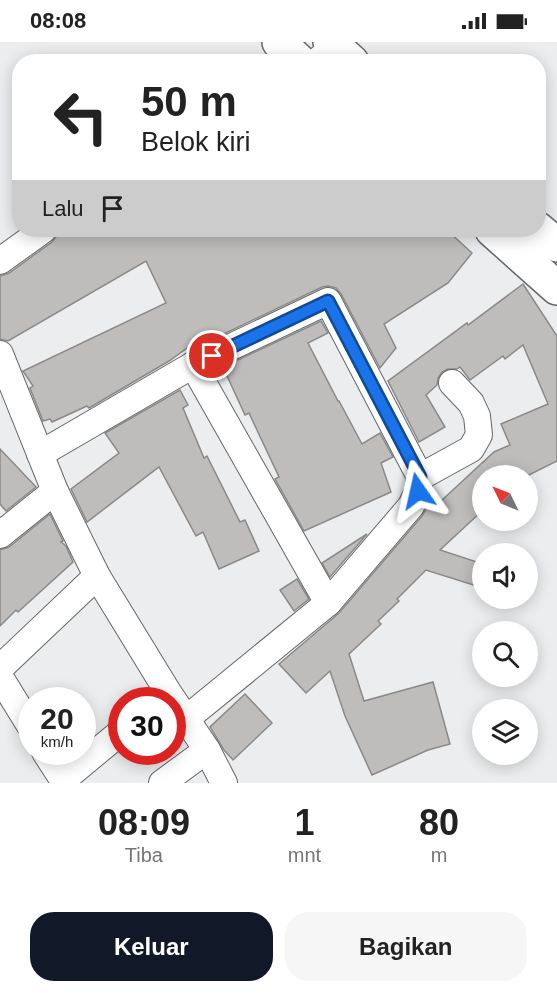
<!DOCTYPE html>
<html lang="id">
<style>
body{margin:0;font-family:Arial,sans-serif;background:#f6f6f6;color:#222;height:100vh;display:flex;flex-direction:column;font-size:22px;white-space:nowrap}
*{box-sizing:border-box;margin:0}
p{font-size:20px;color:#767676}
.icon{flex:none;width:33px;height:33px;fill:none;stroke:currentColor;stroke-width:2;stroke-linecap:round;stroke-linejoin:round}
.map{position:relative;height:741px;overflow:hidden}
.side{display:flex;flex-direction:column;background:#fff;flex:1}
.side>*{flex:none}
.guide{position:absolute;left:12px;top:12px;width:534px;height:183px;border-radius:24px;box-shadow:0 3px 15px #0003;background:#fff;color:#222;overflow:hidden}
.needle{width:39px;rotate:313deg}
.tools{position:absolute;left:472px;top:423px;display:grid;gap:12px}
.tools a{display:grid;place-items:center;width:66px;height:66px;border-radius:50%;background:#fff;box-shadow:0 3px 15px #0003;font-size:30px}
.speed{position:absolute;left:18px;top:645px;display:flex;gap:12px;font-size:30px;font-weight:700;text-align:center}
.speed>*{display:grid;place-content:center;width:78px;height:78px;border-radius:50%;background:#fff;box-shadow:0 3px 15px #0003;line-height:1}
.speed small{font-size:15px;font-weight:400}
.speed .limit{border:9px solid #d22;background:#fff;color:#111}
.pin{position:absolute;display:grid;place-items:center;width:51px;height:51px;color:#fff;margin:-26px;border:3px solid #fff;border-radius:50%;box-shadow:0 2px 6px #0007}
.me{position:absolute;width:66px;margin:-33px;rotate:349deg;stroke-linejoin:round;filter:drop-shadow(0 0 4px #0008)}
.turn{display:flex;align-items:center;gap:21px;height:126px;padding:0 30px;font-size:27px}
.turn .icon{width:78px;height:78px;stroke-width:2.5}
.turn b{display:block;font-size:42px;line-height:51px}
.then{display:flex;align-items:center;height:57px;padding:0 30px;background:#0003;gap:12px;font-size:22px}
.eta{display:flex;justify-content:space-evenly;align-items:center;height:102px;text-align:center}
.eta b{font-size:36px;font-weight:700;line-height:42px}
.action{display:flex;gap:12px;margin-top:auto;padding:12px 30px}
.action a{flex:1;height:69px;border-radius:24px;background:#111827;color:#fff;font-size:24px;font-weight:700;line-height:69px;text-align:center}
.action a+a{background:#f6f6f6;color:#222}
.status{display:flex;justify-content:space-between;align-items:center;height:42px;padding:0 30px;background:#fff;direction:ltr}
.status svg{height:16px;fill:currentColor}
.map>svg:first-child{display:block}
.building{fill:#bfbdbc;stroke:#8b8988;stroke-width:1.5}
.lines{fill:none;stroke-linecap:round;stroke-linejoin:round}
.minor-casing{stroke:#646667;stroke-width:28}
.secondary-casing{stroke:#646667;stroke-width:36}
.minor{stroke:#fff;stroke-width:26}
.secondary{stroke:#fff;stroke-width:33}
.route-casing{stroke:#114b97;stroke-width:15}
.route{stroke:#1a73e8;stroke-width:10}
</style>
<div class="status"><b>08:08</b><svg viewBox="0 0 49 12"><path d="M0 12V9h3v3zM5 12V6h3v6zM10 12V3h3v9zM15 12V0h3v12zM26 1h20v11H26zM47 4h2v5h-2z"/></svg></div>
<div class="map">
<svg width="557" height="741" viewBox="0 0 557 741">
<rect width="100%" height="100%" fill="#ebedee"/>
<g class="building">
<polygon points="58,188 447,188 472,211 448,241 384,282 396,306 380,326 341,252 336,246 328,244 322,245 211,298 208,291 169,319 89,366 87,364 52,380 50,377 43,379 30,346 33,344 23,329 166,261 146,219 8,299 0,297 0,234 9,231 52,200 56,195"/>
<polygon points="523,242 557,294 557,419 527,434 483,434 483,468 440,508 483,522 483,546 426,528 397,557 399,559 378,579 381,582 349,612 364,659 433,640 450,702 428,708 372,733 345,674 330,629 306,651 279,622 339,571 422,474 427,465 438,455 441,459 494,410 510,403 501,382 548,362 523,303 505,317 503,314 470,338 460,325 457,327 448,327 442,330 438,336 437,343 426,353 445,385 419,400 388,339 467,281 468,283"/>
<polygon points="321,279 328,291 308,301 338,359 339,359 362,402 380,391 393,415 381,421 391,450 304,489 275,437 279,435 249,371 245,373 223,325"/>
<polygon points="180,348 188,363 183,366 204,416 207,414 240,480 245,478 259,509 219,527 203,490 196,494 159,425 87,480 71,447 119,411 105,391"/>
<polygon points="0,407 36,445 6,469 0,462"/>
<polygon points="50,472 63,499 61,500 66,504 73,520 18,570 16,568 0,584 0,508 9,505"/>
<polygon points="367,492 330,535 322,521"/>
<polygon points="297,537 309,557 294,569 280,548"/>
<polygon points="245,652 272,681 233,718 224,708 210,685"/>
</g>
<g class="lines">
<g class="minor-casing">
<g id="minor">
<polyline points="316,20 340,0"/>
<polyline points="0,219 43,188"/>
<polyline points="0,312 55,449 97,534 168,650 207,708 224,741"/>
<polyline points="40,412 193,323 328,259 420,435"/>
<polyline points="0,493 55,449"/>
<polyline points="328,561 411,464 418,449 420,435 471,407 479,393 477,374 471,361 452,341"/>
<polyline points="0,626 97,534"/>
<polyline points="0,635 32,687"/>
<polyline points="186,677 328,561 193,323"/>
<polyline points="45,710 65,741"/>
<polyline points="63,738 122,689"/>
<polyline points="162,741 207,708"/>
</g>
</g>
<g class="secondary-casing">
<g id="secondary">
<polyline points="279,0 300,20"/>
<polyline points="330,0 352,20"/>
<polyline points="538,187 557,203"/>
<polyline points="492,188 557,246"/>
</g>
</g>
<use href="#minor" class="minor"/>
<use href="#secondary" class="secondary"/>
</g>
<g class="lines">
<g class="route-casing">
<polyline id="route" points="212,314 328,259 420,435 418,449"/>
</g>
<use href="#route" class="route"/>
</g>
</svg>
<div class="tools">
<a><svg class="needle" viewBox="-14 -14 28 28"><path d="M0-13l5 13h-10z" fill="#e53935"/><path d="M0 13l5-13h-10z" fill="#767676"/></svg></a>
<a><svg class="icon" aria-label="sound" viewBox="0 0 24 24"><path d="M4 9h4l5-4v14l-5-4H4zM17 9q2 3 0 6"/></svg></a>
<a><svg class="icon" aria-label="search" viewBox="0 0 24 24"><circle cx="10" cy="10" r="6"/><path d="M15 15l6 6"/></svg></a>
<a><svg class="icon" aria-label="layers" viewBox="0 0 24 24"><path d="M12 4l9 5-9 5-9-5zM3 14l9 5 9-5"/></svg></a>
</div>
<div class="speed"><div>20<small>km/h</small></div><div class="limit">30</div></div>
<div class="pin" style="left:212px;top:314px;background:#d93025"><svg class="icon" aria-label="arrive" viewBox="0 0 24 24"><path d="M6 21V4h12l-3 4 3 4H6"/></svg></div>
<svg class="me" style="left:418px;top:449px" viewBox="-20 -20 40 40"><path d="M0-17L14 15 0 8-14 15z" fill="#1a73e8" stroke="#fff" stroke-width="4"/></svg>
<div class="guide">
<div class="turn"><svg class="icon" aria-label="left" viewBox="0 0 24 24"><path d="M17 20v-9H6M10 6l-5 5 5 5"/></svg><div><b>50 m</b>Belok kiri</div></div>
<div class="then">Lalu<svg class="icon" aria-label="arrive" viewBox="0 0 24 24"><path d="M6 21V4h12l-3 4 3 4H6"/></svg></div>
</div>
</div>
<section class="side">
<div class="eta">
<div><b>08:09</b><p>Tiba</p></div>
<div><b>1</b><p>mnt</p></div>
<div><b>80</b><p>m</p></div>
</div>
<div class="action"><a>Keluar</a><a>Bagikan</a></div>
</section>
